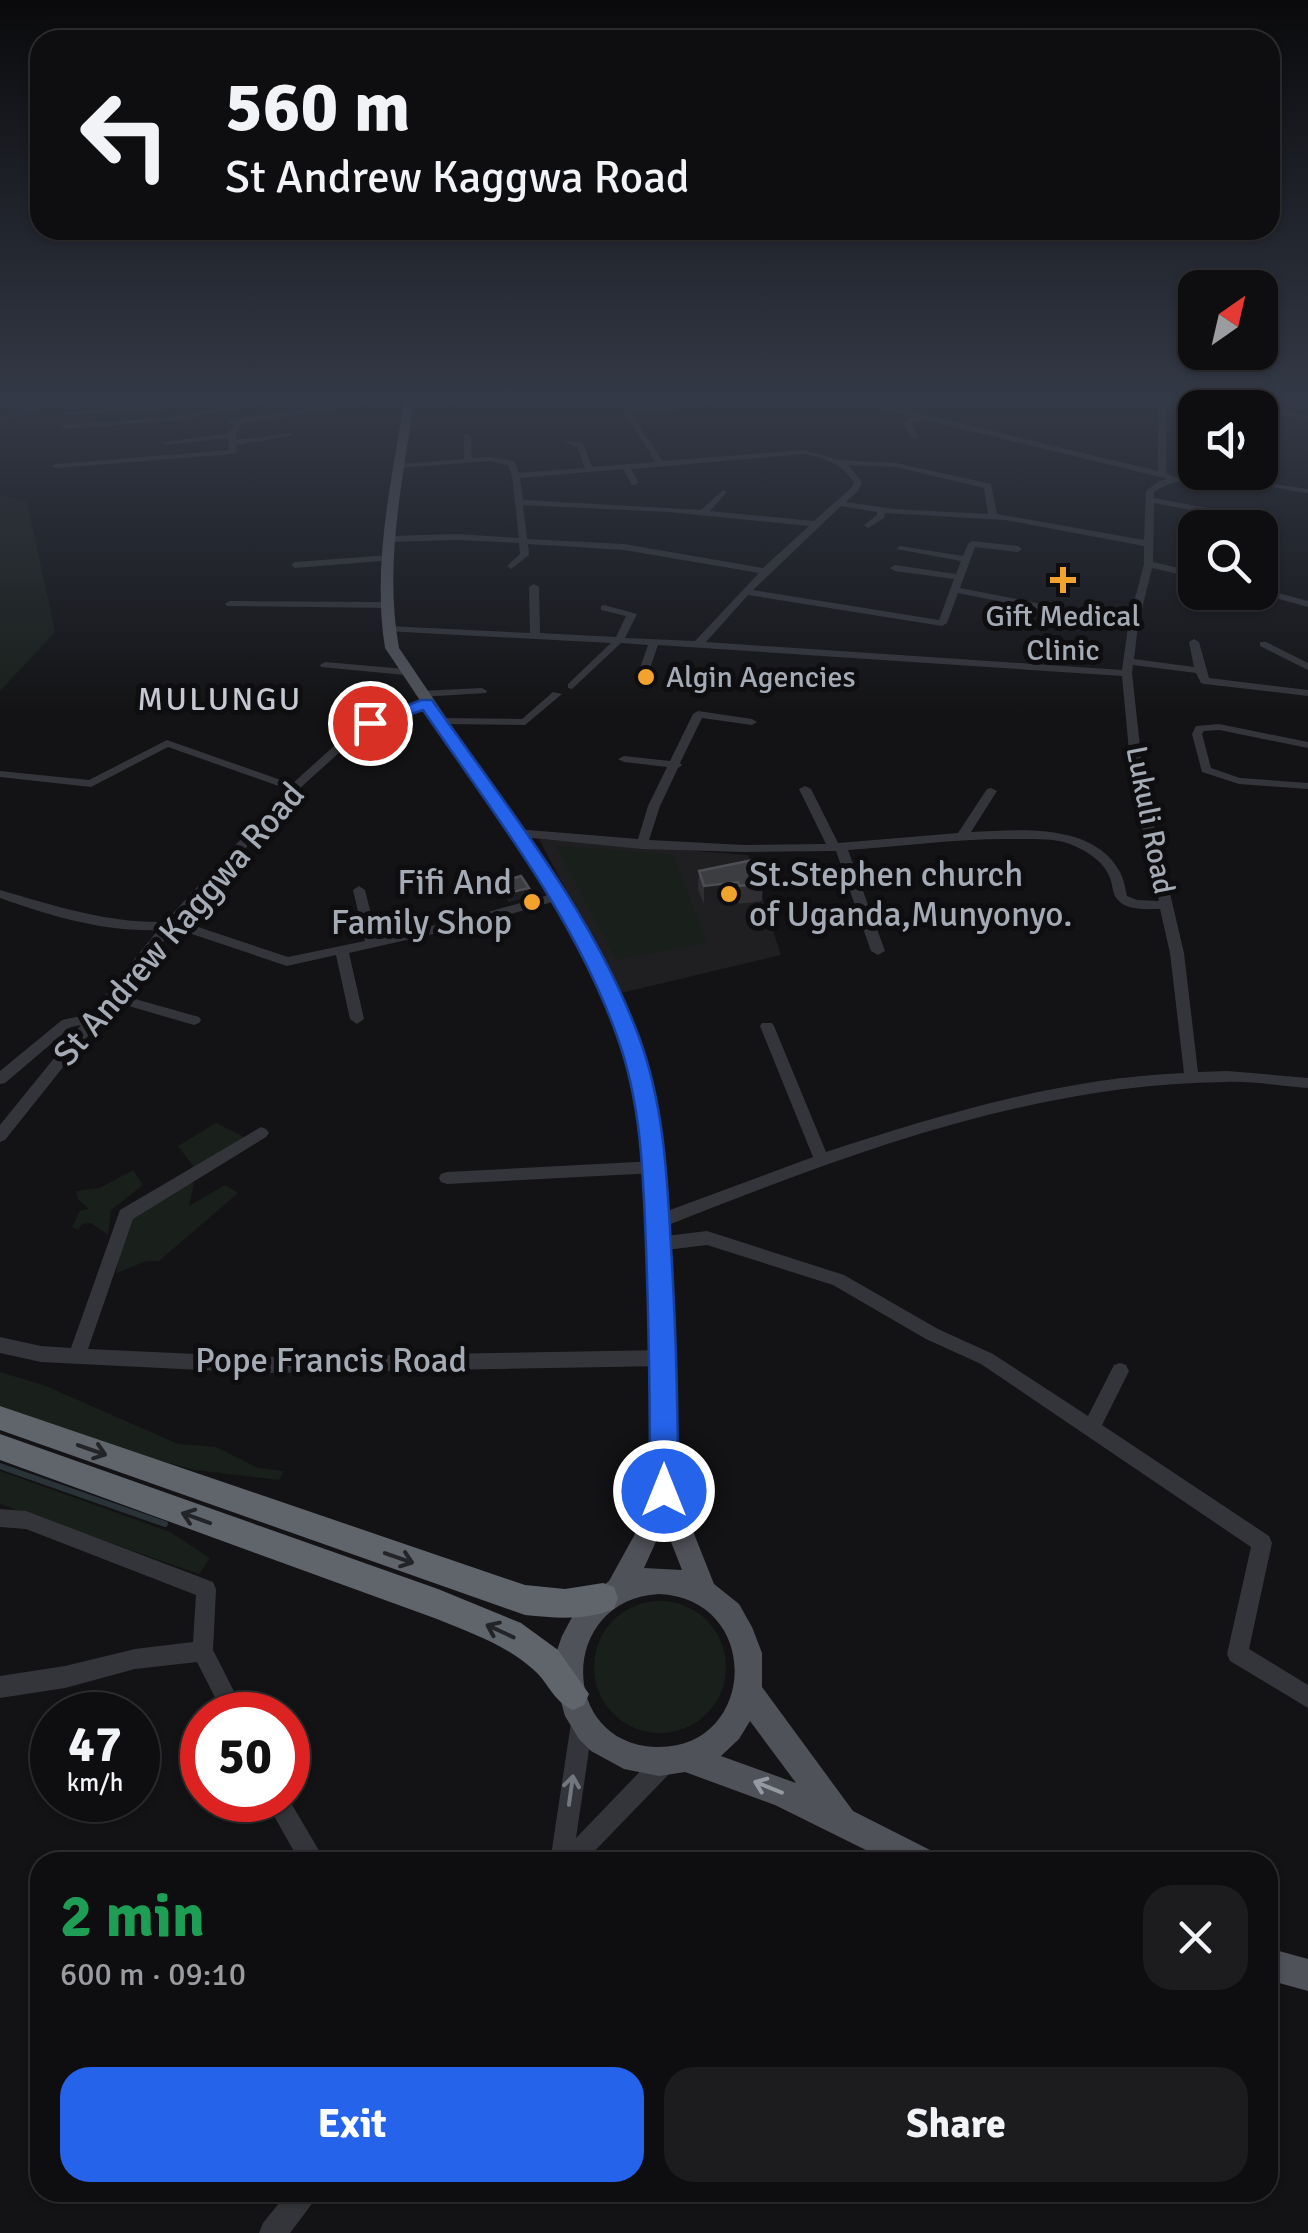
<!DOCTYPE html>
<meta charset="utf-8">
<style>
body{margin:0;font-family:Signika,sans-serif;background:#1c1c1e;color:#f1f3f6;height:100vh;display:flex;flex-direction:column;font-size:38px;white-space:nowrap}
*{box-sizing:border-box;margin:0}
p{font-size:32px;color:#9b9c9f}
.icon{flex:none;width:55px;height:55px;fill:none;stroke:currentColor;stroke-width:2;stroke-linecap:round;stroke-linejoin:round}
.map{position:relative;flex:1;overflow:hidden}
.drawer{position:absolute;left:30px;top:1852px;width:1248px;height:350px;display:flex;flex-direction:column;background:#0e0e10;border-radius:30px;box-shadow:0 2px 8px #0004,0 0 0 2px #2e2e30}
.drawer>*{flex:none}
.top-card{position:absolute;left:30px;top:30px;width:1250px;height:210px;border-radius:30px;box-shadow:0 2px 8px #0004,0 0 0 2px #2e2e30;background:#0e0e10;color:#f1f3f6;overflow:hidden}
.needle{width:65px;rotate:34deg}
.buttons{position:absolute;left:1178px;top:270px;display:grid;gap:20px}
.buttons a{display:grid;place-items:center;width:100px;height:100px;border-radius:20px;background:#0e0e10;box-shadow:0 2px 8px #0004,0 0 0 2px #2e2e30;font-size:50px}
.speed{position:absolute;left:30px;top:1692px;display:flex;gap:20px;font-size:50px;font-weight:700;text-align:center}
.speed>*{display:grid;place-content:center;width:130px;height:130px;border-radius:50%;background:#0e0e10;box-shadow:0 2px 8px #0004,0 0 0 2px #2e2e30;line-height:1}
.speed small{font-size:25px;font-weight:400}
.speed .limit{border:15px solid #d22;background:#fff;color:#111}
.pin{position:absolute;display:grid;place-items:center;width:85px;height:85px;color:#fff;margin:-42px;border:5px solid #fff;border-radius:50%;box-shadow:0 2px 10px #0007}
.me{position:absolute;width:110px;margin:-55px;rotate:0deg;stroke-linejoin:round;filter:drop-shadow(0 0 8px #0008)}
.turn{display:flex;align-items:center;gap:35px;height:210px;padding:0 30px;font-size:45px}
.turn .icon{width:130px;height:130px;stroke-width:2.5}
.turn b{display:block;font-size:70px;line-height:85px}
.round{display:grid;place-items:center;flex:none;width:105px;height:105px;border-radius:30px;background:#1c1c1e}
.summary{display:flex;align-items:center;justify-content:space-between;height:170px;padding:0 30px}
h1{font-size:60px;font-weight:700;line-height:75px;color:#1e9e55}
.button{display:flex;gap:20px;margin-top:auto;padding:20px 30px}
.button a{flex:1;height:115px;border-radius:30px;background:#2563eb;color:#fff;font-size:40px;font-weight:700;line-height:115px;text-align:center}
.button a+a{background:#1c1c1e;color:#f1f3f6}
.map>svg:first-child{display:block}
.built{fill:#1f1f22}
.green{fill:#191f1a}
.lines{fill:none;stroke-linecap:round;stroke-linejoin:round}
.stream-far1{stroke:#293338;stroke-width:2.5}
.stream{stroke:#293338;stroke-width:6}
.minor{fill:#34353a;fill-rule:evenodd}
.major{fill:#505259;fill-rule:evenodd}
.highway{fill:#60646b;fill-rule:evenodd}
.wall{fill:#2f2f33}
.shaded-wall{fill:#1e1e21}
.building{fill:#3c3d41;stroke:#4c4e53;stroke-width:2.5}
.oneway{stroke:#222427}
.oneway2{stroke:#9499a3}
.oneway3{stroke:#72767e}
.route{fill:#2563eb;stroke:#184099;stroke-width:2.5}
.poi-dot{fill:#f1a32e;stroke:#0e0e10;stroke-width:4}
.labels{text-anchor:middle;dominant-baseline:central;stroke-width:10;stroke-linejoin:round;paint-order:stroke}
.far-poi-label{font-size:30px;fill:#a5abb5;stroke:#0e0e10}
.far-street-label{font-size:30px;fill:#a5abb5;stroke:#0e0e10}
.far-quarter-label{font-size:32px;letter-spacing:2.5px;fill:#c6c9d1;stroke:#0e0e10}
.poi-label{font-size:35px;fill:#a5abb5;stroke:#0e0e10;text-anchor:start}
.street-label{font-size:35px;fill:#a5abb5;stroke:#0e0e10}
</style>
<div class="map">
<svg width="1308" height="2233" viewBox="0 0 1308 2233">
<rect width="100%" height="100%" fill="#131315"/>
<polygon class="built" points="539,839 748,855 781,955 621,993"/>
<g class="green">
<polygon points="0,495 27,502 55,632 0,691"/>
<polygon points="556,846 673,854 707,943 616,960"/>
<polygon points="216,1123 246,1138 194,1167 178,1146"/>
<polygon points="133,1170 143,1185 111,1210 108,1235 91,1223 82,1224 78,1230 72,1227 80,1211 89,1209 78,1199 76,1191 100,1188"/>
<polygon points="185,1178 194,1184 189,1206 225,1185 238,1193 159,1261 147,1261 116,1273 126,1215"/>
<polygon points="0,1372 46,1386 178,1444 216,1447 258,1468 284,1471 279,1480 194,1470 122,1450 0,1406"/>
<polygon points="0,1471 170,1532 210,1558 199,1574 0,1504"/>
<circle cx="660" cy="1667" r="66"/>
</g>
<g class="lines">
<polyline class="stream-far1" points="0,419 58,402"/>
<polyline class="stream" points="0,1466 165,1524"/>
<g class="minor">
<polygon points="39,402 51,402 29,409 25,407"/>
<polygon points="163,402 171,402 169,408 66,415 62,413 163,404"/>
<polygon points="256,402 272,402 169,421 64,429 60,427 64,425 169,417"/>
<polygon points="355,402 374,402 243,423 236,435 236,440 290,433 294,435 236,445 237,452 233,454 56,468 52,466 56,464 229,450 228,438 165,445 161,443 229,433 235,424 228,424 231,420"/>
<polygon points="442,402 471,402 408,409 404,407"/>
<polygon points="570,402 578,402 580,405 573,407"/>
<path d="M 701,402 L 716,403 L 631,414 L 663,461 L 803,450 L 840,460 L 896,463 L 991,484 L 997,514 L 1144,540 L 1146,491 L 1159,481 L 1168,479 L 922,419 L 911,423 L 919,437 L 912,439 L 903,422 L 914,417 L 887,411 L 880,402 L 888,402 L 893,407 L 1158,471 L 1158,407 L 1147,402 L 1158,402 L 1166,406 L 1166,473 L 1175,477 L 1224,477 L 1308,489 L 1308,493 C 1266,487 1190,466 1154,492 L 1154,498 L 1270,520 L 1280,528 L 1279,537 L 1272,539 L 1272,529 L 1264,524 L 1154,503 L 1153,562 L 1195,572 L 1195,578 L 1152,568 L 1138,625 L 1134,659 L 1194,667 L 1189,642 L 1194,639 L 1199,642 L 1209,678 L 1308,690 L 1308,696 L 1205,684 L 1201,683 L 1196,673 L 1133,665 L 1132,673 L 1144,783 L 1184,953 L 1198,1072 L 1228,1071 L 1308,1078 L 1308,1088 C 1281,1086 1252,1081 1225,1082 C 1029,1084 843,1156 663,1227 L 657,1228 L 651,1227 L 649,1222 L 651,1217 L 813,1157 L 760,1026 L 762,1023 L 772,1023 L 774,1026 L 826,1152 C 942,1114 1061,1078 1184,1073 L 1170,953 L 1160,909 C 1148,909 1126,911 1117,899 C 1112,893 1113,885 1110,878 C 1104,861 1085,850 1070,844 C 1054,838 1034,839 1017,839 C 960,838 904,846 848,850 L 885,951 L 878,955 L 871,951 L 836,851 L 744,852 L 642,849 L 512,836 L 512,830 L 516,829 L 638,839 L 648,806 L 667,767 L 624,762 L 618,759 L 624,756 L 670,761 L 693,714 L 698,711 L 752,719 L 757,722 L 752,725 L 702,718 L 680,763 L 682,765 L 678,768 L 660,806 L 649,840 L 744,845 L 826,844 L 799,789 L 805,786 L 811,789 L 838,843 L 958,833 L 987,789 L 991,788 L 997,791 L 971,832 C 1018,830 1093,822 1120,872 C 1124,880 1125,887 1127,896 L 1137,900 L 1159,901 L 1132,783 L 1122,676 L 658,645 L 649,671 L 644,674 L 639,671 L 648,645 L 621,643 L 572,689 L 568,688 L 568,684 L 611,643 L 385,631 L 385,627 L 388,626 L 530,633 L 529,587 L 534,584 L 539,587 L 540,633 L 616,637 L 626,616 L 601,610 L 601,606 L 604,605 L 637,614 L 625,638 L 695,641 L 759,573 L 624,550 L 528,544 L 529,555 L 511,569 L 507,566 L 520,554 L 519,543 L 458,540 L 390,542 L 386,539 L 390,536 L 458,534 L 519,538 L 512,476 L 508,465 L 489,461 L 399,468 L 395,466 L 399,464 L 464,459 L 464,434 L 471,436 L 472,458 L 489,457 L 514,461 L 519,473 L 585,468 L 577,447 L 565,443 L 569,441 L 583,443 L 592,467 L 656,462 L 623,410 ZM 803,454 C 825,457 841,464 854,482 L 851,488 L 814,521 L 710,511 L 727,492 L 723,490 L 701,510 L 523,500 L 520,478 L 623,469 L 632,485 L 635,485 L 639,483 L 631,469 ZM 848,465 L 896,467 L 984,488 L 988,514 L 893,509 L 846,502 L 858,491 L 862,482 ZM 523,505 L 669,512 L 809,526 L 763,568 L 624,544 L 527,539 ZM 841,506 L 877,512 L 877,515 L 864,525 L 868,528 L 884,518 L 885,513 L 1005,520 L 1144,546 L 1144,564 L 1129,621 L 960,588 L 975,547 L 1018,552 L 1022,549 L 1018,546 L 972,541 L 968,544 L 963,556 L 900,546 L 896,549 L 961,561 L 956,574 L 895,565 L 890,568 L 895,571 L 954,579 L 939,620 L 753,590 ZM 958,593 L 1128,627 L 1122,670 L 706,642 L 748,595 L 942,626 L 947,623 Z"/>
<polygon points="1213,402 1229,402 1253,408 1235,408"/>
<polygon points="1260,407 1308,415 1308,419 1260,411 1260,408 1257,408"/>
<polygon points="390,555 393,556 393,560 295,568 291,565 295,562"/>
<polygon points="1266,563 1273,565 1267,590 1308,601 1308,607 1257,593 1260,592 1260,581"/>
<polygon points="230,601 387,602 392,605 387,608 227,606 225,604"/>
<polygon points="1260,642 1266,642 1308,663 1308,670 1260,646"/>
<polygon points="325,662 405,669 410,672 405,675 321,667 320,665"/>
<polygon points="482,688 487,691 486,693 420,697 415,694 420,691"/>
<polygon points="553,692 562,694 525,725 438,724 433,721 438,718 522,719"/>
<path d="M 426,700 L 431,703 L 430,705 L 363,731 L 298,790 L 180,921 L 288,957 L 365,941 L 353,890 L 359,886 L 365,890 L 377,938 L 467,918 L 559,892 L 565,896 L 563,899 L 468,926 L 349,953 L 364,1019 L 357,1024 L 350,1019 L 336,955 L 287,966 L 174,928 L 121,995 L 199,1017 L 201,1020 L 199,1023 L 194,1025 L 115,1002 L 5,1140 L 0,1142 L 0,1125 L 81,1025 L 71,1027 L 5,1083 L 0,1084 L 0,1071 L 62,1020 L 90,1014 L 158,930 C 104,932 51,916 0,898 L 0,890 C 55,906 107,923 165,922 L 287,789 L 168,747 L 91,787 L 0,777 L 0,771 L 89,780 L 167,740 L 292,784 L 355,727 Z"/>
<polygon points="1219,724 1308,742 1308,748 1219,730 1204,731 1202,734 1211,768 1240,778 1308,783 1308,789 1239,784 1202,772 1192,734 1196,726"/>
<polygon points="261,1127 266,1129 269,1133 266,1137 133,1219 88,1349 263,1357 664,1350 670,1353 673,1358 670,1363 664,1366 263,1373 41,1362 0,1353 0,1337 41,1346 71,1348 120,1210"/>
<polygon points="655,1161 660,1163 663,1167 660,1171 655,1173 447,1184 441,1182 439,1178 441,1174 447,1172"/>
<polygon points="707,1231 844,1275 938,1329 993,1354 1088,1416 1114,1365 1120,1363 1126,1365 1129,1371 1102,1425 1269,1536 1272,1543 1249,1649 1308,1685 1308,1708 1230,1661 1227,1654 1251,1547 981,1364 926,1339 833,1285 707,1245 658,1251 652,1249 650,1244 652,1239 658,1237"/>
<polygon points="0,1509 26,1511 213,1582 216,1589 213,1650 246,1715 224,1715 197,1662 135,1669 65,1688 0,1698 0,1676 65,1666 135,1649 193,1642 196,1595 26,1529 0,1527"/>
<polygon points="582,1712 590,1715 593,1723 576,1838 655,1756 663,1753 671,1756 674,1764 671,1772 584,1862 550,1862 571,1723 574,1715"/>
<polygon points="288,1798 321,1854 324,1862 300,1862 265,1800 288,1800"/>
<polygon points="288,2192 318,2192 314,2201 290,2233 259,2233 263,2223"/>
</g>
<g class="major">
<path d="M 404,402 L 414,402 C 402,484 384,565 399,648 L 567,896 L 621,997 L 652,1083 L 665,1167 L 676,1358 L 677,1491 L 714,1584 L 739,1604 L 752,1627 L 762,1653 L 762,1687 L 853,1811 L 932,1851 L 936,1862 L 890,1862 L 775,1805 L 685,1772 L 659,1776 L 624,1769 L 591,1751 L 579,1739 L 565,1716 L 555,1680 L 556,1653 L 562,1636 L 579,1604 L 609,1581 L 635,1534 L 651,1491 L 652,1358 L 645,1167 L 632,1083 L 603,997 L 551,896 L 385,648 C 372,565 391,484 404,402 ZM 664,1524 L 682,1570 L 644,1568 ZM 659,1594 C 764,1599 757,1751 655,1747 C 558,1743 559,1599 659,1594 ZM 750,1721 L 796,1783 L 721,1756 L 739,1739 Z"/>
<polygon points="1268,1948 1308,1959 1308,1991 1268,1980"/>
</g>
<g class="highway">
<path d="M 0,1406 L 525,1585 L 565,1589 L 603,1583 L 614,1587 L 618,1598 L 614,1609 C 585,1621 555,1618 525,1615 L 0,1430 Z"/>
<path d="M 0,1434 L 438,1589 L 521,1623 L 558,1650 L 589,1694 L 584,1705 L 573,1710 C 554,1702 549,1684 535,1671 C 507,1645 471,1633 437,1619 L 0,1460 Z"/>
</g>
</g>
<g class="wall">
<polygon points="699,871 763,883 762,901 739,904 737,899 704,904 698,889"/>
<polygon points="501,882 529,896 509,902 502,890"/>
</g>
<g class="shaded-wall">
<polygon points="738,882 737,899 704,904 704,886"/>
<polygon points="529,888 529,896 509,902 508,893"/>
</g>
<g class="building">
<polygon points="753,860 763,883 740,886 738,882 704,886 699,871"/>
<polygon points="521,876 529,888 508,893 501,882"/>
</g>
<defs><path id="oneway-shaft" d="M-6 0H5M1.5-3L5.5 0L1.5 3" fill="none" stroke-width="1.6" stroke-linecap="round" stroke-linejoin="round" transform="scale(2.5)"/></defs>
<g class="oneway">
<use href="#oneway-shaft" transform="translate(92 1450) rotate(19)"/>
<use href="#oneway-shaft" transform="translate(196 1518) rotate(-160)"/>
<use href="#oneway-shaft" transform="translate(399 1558) rotate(19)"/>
<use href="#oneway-shaft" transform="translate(500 1631) rotate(-155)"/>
</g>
<use class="oneway2" href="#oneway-shaft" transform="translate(768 1787) rotate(-158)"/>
<use class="oneway3" href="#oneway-shaft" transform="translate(571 1790) rotate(-82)"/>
<linearGradient id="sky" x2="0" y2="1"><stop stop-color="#0a0a0c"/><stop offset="0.56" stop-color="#333946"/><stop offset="1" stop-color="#333946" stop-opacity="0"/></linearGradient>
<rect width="1308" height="715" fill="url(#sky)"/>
<path class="route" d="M 421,700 L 432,700 C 507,807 593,913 639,1037 C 664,1105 667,1175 671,1247 C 676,1328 678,1409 678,1491 L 674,1500 L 664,1504 L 654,1500 L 650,1491 C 650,1409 649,1328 646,1247 C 643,1175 642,1105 617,1036 C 574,916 494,814 423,710 L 370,728 L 362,723 Z"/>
<g class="poi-dot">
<path d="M1058 565h10v10h10v10h-10v10h-10v-10h-10v-10h10z"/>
<circle cx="646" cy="677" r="10"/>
<circle cx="729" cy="894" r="10"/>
<circle cx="532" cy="902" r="10"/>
</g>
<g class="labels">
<g class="far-poi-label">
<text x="1063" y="616">Gift Medical<tspan x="1063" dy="34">Clinic</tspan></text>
<text x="666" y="677" text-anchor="start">Algin Agencies</text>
</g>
<g class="far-street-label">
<text transform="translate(1150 820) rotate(79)">Lukuli Road</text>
</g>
<g class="far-quarter-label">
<text x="220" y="699">MULUNGU</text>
</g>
<g class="poi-label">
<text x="749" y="874">St.Stephen church<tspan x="749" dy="40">of Uganda,Munyonyo.</tspan></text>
<text x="512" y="882" text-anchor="end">Fifi And<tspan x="512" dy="40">Family Shop</tspan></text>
</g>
<g class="street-label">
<text transform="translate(179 924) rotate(-49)">St Andrew Kaggwa Road</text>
<text x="331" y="1360">Pope Francis Road</text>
</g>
</g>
</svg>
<div class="buttons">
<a><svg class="needle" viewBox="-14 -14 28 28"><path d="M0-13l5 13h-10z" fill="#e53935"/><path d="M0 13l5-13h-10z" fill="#9b9c9f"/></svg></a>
<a><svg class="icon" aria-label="sound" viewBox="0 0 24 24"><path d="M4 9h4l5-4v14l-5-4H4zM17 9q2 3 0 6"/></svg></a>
<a><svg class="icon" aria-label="search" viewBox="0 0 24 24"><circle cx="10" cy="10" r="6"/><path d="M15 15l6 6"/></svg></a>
</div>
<div class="speed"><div>47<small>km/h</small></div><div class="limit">50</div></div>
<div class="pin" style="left:370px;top:723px;background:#d93025"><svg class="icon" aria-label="arrive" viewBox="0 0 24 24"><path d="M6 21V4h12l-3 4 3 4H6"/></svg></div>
<svg class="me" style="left:664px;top:1491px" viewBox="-20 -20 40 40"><circle r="17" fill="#2563eb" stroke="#fff" stroke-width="3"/><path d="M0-11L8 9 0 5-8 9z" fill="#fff"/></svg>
<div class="top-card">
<div class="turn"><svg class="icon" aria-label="left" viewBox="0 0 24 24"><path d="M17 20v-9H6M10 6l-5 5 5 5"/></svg><div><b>560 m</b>St Andrew Kaggwa Road</div></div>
</div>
<section class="drawer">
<div class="summary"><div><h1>2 min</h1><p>600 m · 09:10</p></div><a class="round"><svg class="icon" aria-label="close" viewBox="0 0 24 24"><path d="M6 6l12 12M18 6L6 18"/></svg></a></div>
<div class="button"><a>Exit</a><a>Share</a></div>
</section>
</div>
